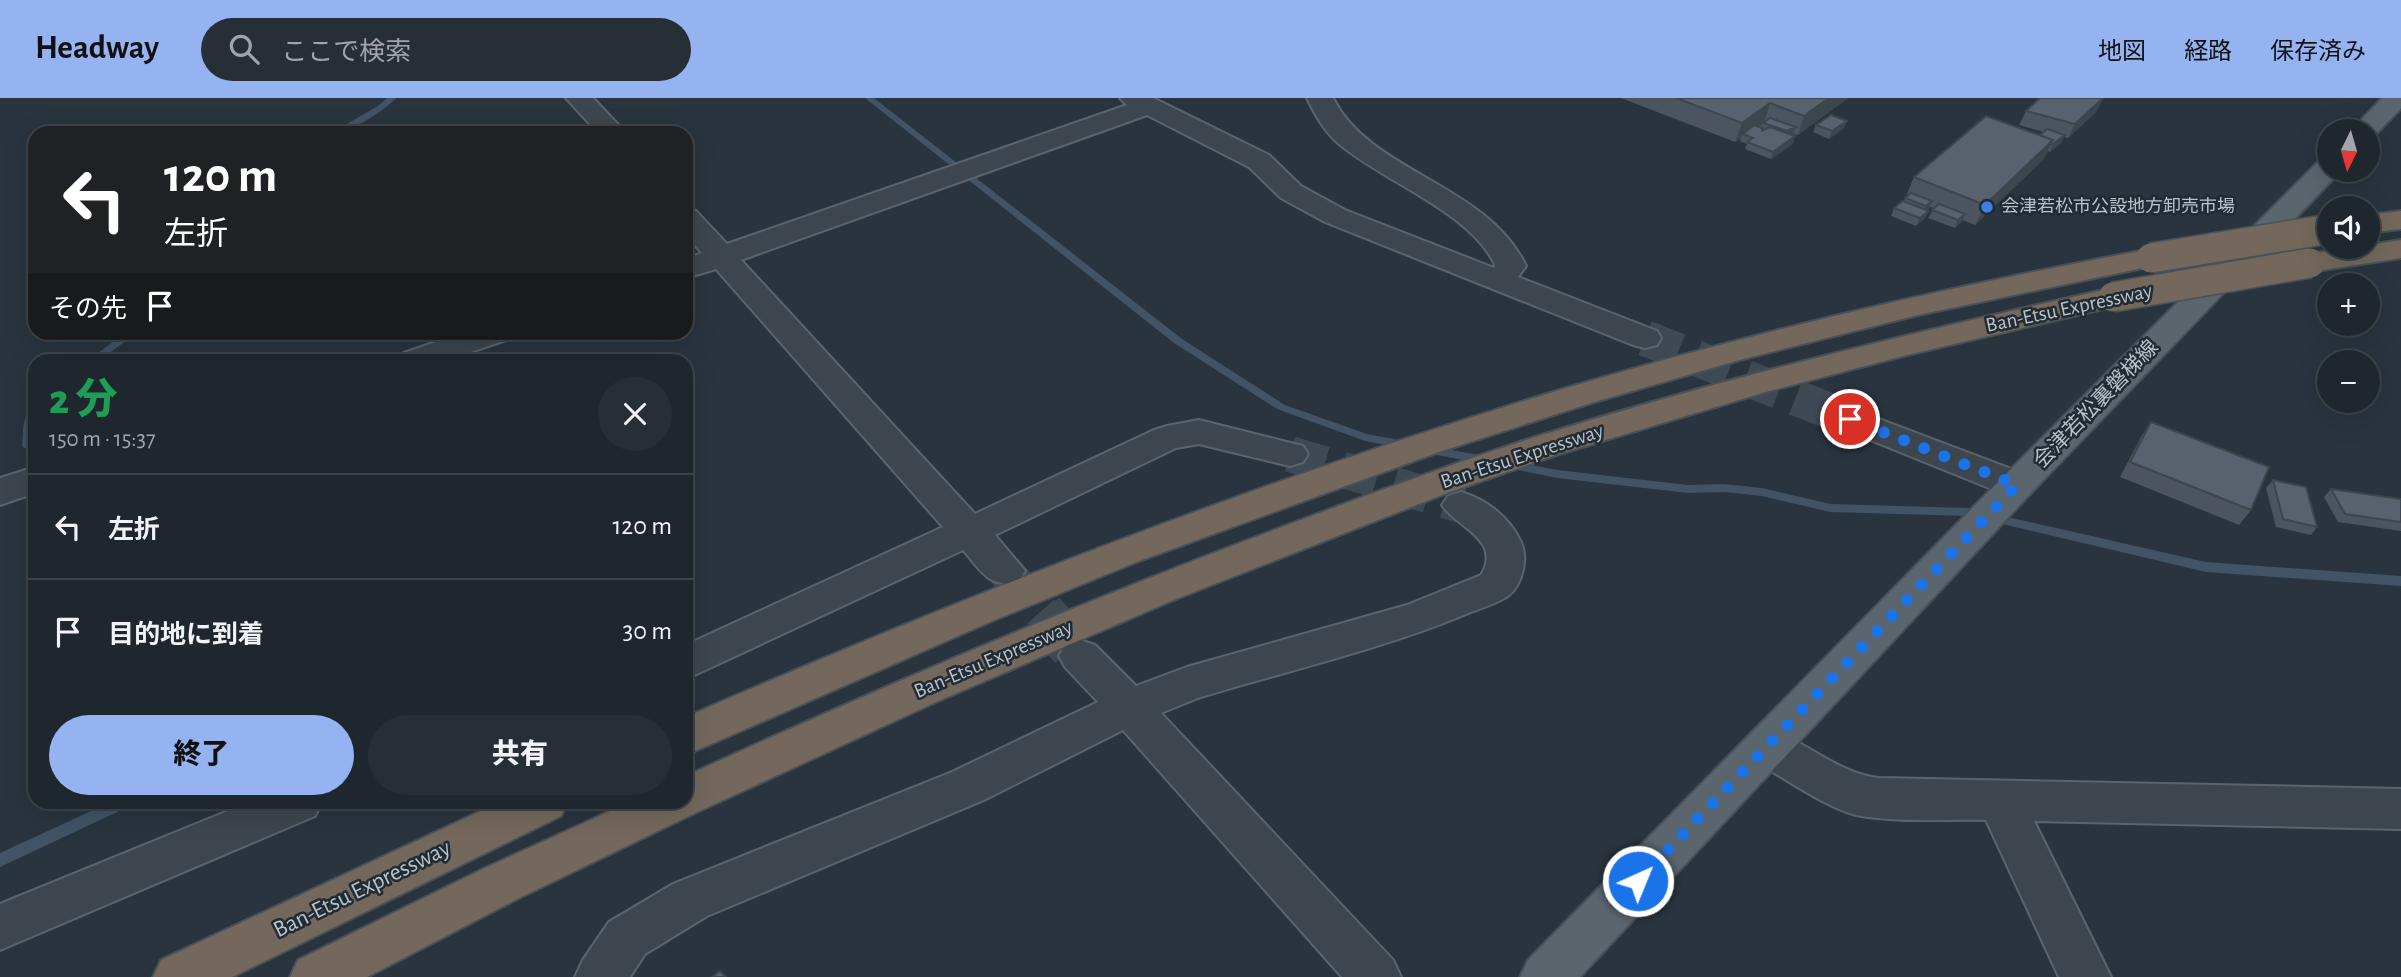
<!DOCTYPE html>
<html lang="ja">
<meta charset="utf-8">
<style>
body{margin:0;font-family:"Alegreya Sans","Noto Sans JP",sans-serif;background:#272f36;color:#f1f3f6;height:100vh;display:flex;flex-direction:column;font-size:26px;white-space:nowrap}
*{box-sizing:border-box;margin:0}
p{font-size:23px;color:#a1a5aa}
.icon{flex:none;width:38px;height:38px;fill:none;stroke:currentColor;stroke-width:2;stroke-linecap:round;stroke-linejoin:round}
.map{position:relative;flex:1;overflow:hidden}
.side{position:absolute;left:28px;top:256px;width:665px;height:455px;display:flex;flex-direction:column;background:#1f272e;border-radius:21px;box-shadow:0 7px 28px #0002,0 0 0 2px #3c444a}
.side>*{flex:none}
.top-card{position:absolute;left:28px;top:28px;width:665px;height:214px;border-radius:21px;box-shadow:0 7px 28px #0002,0 0 0 2px #3c444a;background:#202124;color:#fff;overflow:hidden}
.needle{width:46px;rotate:185deg}
.controls{position:absolute;left:2317px;top:21px;display:grid;gap:14px}
.controls a{display:grid;place-items:center;width:63px;height:63px;border-radius:50%;background:#1f272e;box-shadow:0 7px 28px #0002,0 0 0 2px #3c444a;font-size:35px}
.pin{position:absolute;display:grid;place-items:center;width:60px;height:60px;color:#fff;margin:-30px;border:4px solid #fff;border-radius:50%;box-shadow:0 2px 7px #0007}
.me{position:absolute;width:77px;margin:-38px;rotate:44deg;stroke-linejoin:round;filter:drop-shadow(0 0 5px #0008)}
.turn{display:flex;align-items:center;gap:24px;height:147px;padding:0 21px;font-size:32px}
.turn .icon{width:91px;height:91px;stroke-width:2.5}
.turn b{display:block;font-size:49px;line-height:60px}
.then{display:flex;align-items:center;height:66px;padding:0 21px;background:#0003;gap:14px;font-size:26px}
.round{display:grid;place-items:center;flex:none;width:74px;height:74px;border-radius:37px;background:#272f36}
.overview{display:flex;align-items:center;justify-content:space-between;height:119px;padding:0 21px}
h1{font-size:42px;font-weight:800;line-height:52px;color:#1e9e55}
.button{display:flex;gap:14px;margin-top:auto;padding:14px 21px}
.button a{flex:1;height:80px;border-radius:42px;background:#95b2f1;color:#111;font-size:28px;font-weight:800;line-height:80px;text-align:center}
.button a+a{background:#272f36;color:#f1f3f6}
ul{padding:0;list-style:none}
li{display:flex;align-items:center;gap:21px;height:105px;padding:0 21px;border-top:2px solid #3c444a}
li div{flex:1}
li b{display:block;font-size:26px}
li em{font-style:normal}
header{display:flex;align-items:center;gap:42px;box-sizing:border-box;height:98px;padding:0 35px;background:#95b2f1;color:#111}
header strong{font-size:33px}
nav{display:flex;gap:38px;margin-inline-start:auto;font-size:24px}
.search{width:490px;height:63px;background:#272f36;display:flex;align-items:center;gap:18px;box-sizing:border-box;padding:0 24px;border-radius:38px;color:#a1a5aa;font-size:26px}
.map>svg:first-child{display:block}
.lines{fill:none;stroke-linecap:round;stroke-linejoin:round}
.stream{fill:#415365;fill-rule:evenodd}
.street-tunnel-far1{stroke:#3f4953;stroke-width:36;stroke-dasharray:36 18;stroke-linecap:butt}
.street-tunnel{stroke:#3f4953;stroke-width:46;stroke-dasharray:46 23;stroke-linecap:butt}
.street-casing{stroke:#5b646c;stroke-width:4}
.primary-casing{stroke:#464f58;stroke-width:4}
.highway-casing{stroke:#485159;stroke-width:4}
.street{fill:#3d464e;fill-rule:evenodd}
.primary{fill:#5b656e;fill-rule:evenodd}
.highway{fill:#73685b;fill-rule:evenodd}
.highway-bridge-casing{stroke:#485159;stroke-width:32;stroke-linecap:butt}
.highway-bridge{stroke:#73685b;stroke-width:29}
.wall{fill:#4b545f}
.shaded-wall{fill:#3d454d}
.building{fill:#57626e;stroke:#3d454d;stroke-width:2}
.route{stroke:#1a73e8;stroke-width:12;stroke-dasharray:0 21.6}
.shop-dot{fill:#3f7fe0;stroke:#212b34;stroke-width:2.5}
.labels{text-anchor:middle;dominant-baseline:central;stroke-width:5;stroke-linejoin:round;paint-order:stroke}
.far-poi-label{font-size:18px;fill:#b9c1c9;stroke:#212b34;text-anchor:start}
.street-label{font-size:21px;fill:#b9c1c9;stroke:#212b34}
.near-street-label{font-size:24px;fill:#b9c1c9;stroke:#212b34}
</style>
<header>
<strong>Headway</strong>
<div class="search"><svg class="icon" aria-label="search" viewBox="0 0 24 24"><circle cx="10" cy="10" r="6"/><path d="M15 15l6 6"/></svg>ここで検索</div>
<nav><a>地図</a><a>経路</a><a>保存済み</a></nav>
</header>
<div class="map">
<svg width="2401" height="879" viewBox="0 0 2401 879">
<rect width="100%" height="100%" fill="#29343e"/>
<g class="lines">
<g class="stream">
<path d="M 387,0 L 396,0 C 383,14 350,35 331,35 L 378,8 Z"/>
<polygon points="865,0 874,0 1182,241 1285,307 1367,336 1489,359 1495,363 1489,367 1365,343 1277,311 1174,245"/>
<polygon points="126,234 138,234 100,262 89,262"/>
<path d="M 35,309 L 35,352 L 24,350 L 22,347 C 24,333 21,316 35,309 Z"/>
<polygon points="1507,362 1557,372 1688,387 1724,386 1762,390 1830,406 1968,410 2206,464 2401,478 2401,488 2206,474 1968,418 1830,414 1762,398 1724,394 1688,395 1557,380 1503,369 1501,366 1503,363"/>
<polygon points="111,704 132,704 130,708 0,769 0,755"/>
</g>
<g class="street-tunnel-far1">
<polyline points="1645,240 1850,321"/>
<polyline points="1290,356 1461,407"/>
<polyline points="1005,473 1043,516"/>
</g>
<polyline class="street-tunnel" points="1042,515 1080,558"/>
<g class="street-casing">
<g id="street">
<polygon points="566,0 593,0 626,35 598,35"/>
<path d="M 1120,0 L 1153,0 L 1269,57 L 1301,88 L 1345,112 L 1494,170 L 1495,167 C 1471,114 1382,83 1338,45 C 1324,33 1315,16 1307,0 L 1333,0 C 1370,75 1486,85 1526,168 L 1518,179 L 1657,233 L 1661,240 L 1657,247 L 1645,250 L 1633,247 L 1325,124 L 1281,100 L 1249,69 L 1147,17 L 741,162 L 975,416 L 1154,332 L 1167,328 L 1199,322 L 1303,348 L 1308,356 L 1303,364 L 1290,368 L 1199,346 L 1176,350 L 995,437 L 1025,473 L 1019,483 C 989,492 981,472 963,452 L 686,581 L 686,547 L 943,429 L 716,171 L 686,180 L 686,161 L 702,155 L 686,137 L 686,110 L 696,113 L 727,146 L 1127,7 Z"/>
<polygon points="465,234 514,234 509,241 447,262 399,262 404,255"/>
<polygon points="1850,310 2030,378 2035,387 2030,396 2017,400 2004,396 1838,329 1832,321 1838,313"/>
<polygon points="35,369 35,395 0,407 0,380"/>
<path d="M 1461,394 C 1487,402 1509,419 1521,444 C 1528,460 1523,486 1508,498 C 1497,506 1477,511 1464,517 C 1379,552 1286,573 1198,600 L 1161,615 L 1393,862 L 1401,879 L 1342,879 L 1123,632 L 984,702 L 707,818 L 645,856 L 630,879 L 575,879 L 583,862 L 609,824 L 673,786 L 952,674 L 1098,604 L 1065,569 L 1059,558 L 1065,547 L 1080,542 L 1095,547 L 1136,588 L 1187,569 L 1407,507 L 1481,477 C 1503,442 1456,429 1442,407 L 1448,398 Z"/>
<path d="M 1767,630 C 1805,643 1839,676 1879,680 L 2401,691 L 2401,731 L 2034,723 L 2111,879 L 2059,879 L 1986,722 C 1944,721 1898,725 1856,717 C 1826,710 1780,677 1751,661 L 1745,648 L 1751,635 Z"/>
<polygon points="250,704 322,704 315,718 0,852 0,806"/>
</g>
</g>
<g class="primary-casing">
<g id="primary">
<polygon points="2382,0 2401,0 2401,10 2373,39 2368,40 2368,33 2351,33"/>
<polygon points="2329,61 2329,72 2341,72 2339,75 2030,396 1580,879 1520,879 1528,862 2004,378 2319,63"/>
</g>
</g>
<g class="highway-casing">
<g id="highway">
<polygon points="2401,113 2401,131 2368,135 2368,117"/>
<polygon points="2401,142 2401,160 2310,174 2299,171 2295,165 2299,159 2310,156"/>
<path d="M 2151,151 L 2162,154 L 2166,160 L 2162,166 L 1918,217 L 1743,261 L 1591,305 L 1439,354 L 1139,463 L 992,523 L 686,657 L 686,619 C 973,494 1264,381 1563,291 C 1756,233 1953,188 2151,151 Z"/>
<path d="M 2113,190 L 2124,192 L 2129,199 L 2124,206 L 1907,257 L 1769,293 L 1559,356 L 1447,395 L 1176,501 L 938,603 L 693,716 L 517,801 L 367,879 L 290,879 L 298,862 L 483,771 L 630,704 L 686,704 L 686,678 C 882,588 1080,505 1282,429 C 1365,398 1448,367 1532,340 C 1723,280 1918,233 2113,190 Z"/>
<polygon points="500,704 568,704 561,718 232,879 153,879 161,862"/>
</g>
</g>
<use href="#street" class="street"/>
<use href="#primary" class="primary"/>
<use href="#highway" class="highway"/>
<g class="highway-bridge-casing">
<g id="highway-bridge">
<polyline points="2151,160 2329,131"/>
<polyline points="2113,199 2310,165"/>
</g>
</g>
<use href="#highway-bridge" class="highway-bridge"/>
</g>
<g class="wall">
<polygon points="1621,0 1848,0 1798,37 1793,36 1792,37 1793,46 1771,61 1745,51 1747,46 1740,43 1741,40 1735,44"/>
<polygon points="2103,0 2096,14 2068,40 2064,39 2061,45 2050,54 2048,53 2043,62 1975,127 1963,122 1955,130 1928,120 1934,110 1930,109 1927,112 1925,120 1916,128 1891,118 1894,110 1904,103 1914,79 2040,37 2044,34 2019,27 2026,13"/>
<polygon points="1816,27 1844,30 1829,41 1813,34"/>
<polygon points="2151,324 2251,412 2239,427 2120,379 2141,339"/>
<polygon points="2273,382 2317,429 2311,437 2276,429 2266,390"/>
<polygon points="2331,391 2401,401 2401,433 2338,424 2324,399"/>
</g>
<g class="shaded-wall">
<polygon points="1829,0 1848,0 1798,37 1804,18"/>
<polygon points="2103,0 2096,14 2068,40 2075,26"/>
<polygon points="1770,5 1764,25 1745,37 1743,36 1741,40 1735,44 1742,25"/>
<polygon points="1847,23 1844,30 1829,41 1832,33"/>
<polygon points="1796,29 1793,36 1785,41 1787,33"/>
<polygon points="2065,37 2061,45 2050,54 2053,46"/>
<polygon points="1795,38 1793,46 1771,61 1773,54"/>
<polygon points="2053,42 2043,62 1975,127 1985,107"/>
<polygon points="1932,103 1929,110 1923,116 1926,108"/>
<polygon points="1929,113 1925,120 1916,128 1920,120"/>
<polygon points="1965,116 1962,123 1955,130 1958,122"/>
</g>
<g class="building">
<polygon points="1676,0 1829,0 1804,18 1770,5 1742,25"/>
<polygon points="2040,0 2103,0 2075,26 2026,13"/>
<polygon points="1831,17 1847,23 1832,33 1816,27"/>
<polygon points="1986,18 2053,42 1985,107 1914,79"/>
<polygon points="1770,20 1796,29 1787,33 1763,25"/>
<polygon points="1754,27 1764,31 1761,33 1770,29 1795,38 1773,54 1747,44 1753,40 1743,36"/>
<polygon points="2047,31 2065,37 2053,46 2051,46 2053,42 2040,37"/>
<polygon points="1911,95 1932,103 1926,108 1905,100"/>
<polygon points="1903,103 1929,113 1920,120 1894,110"/>
<polygon points="1939,106 1965,116 1958,122 1932,112"/>
<polygon points="2151,324 2269,369 2251,412 2130,364"/>
<polygon points="2273,382 2306,389 2317,429 2283,421"/>
<polygon points="2331,391 2401,401 2401,424 2345,416"/>
<polygon points="720,873 726,879 712,879"/>
</g>
<g class="lines">
<polyline class="route" points="1638,783 2017,387 1850,321"/>
</g>
<circle class="shop-dot" cx="1987" cy="109" r="7"/>
<g class="labels">
<g class="far-poi-label">
<text x="2001" y="109">会津若松市公設地方卸売市場</text>
</g>
<g class="street-label">
<text transform="translate(2069 210) rotate(-12)">Ban-Etsu Expressway</text>
<text transform="translate(2096 306) rotate(-46)">会津若松裏磐梯線</text>
<text transform="translate(1522 358) rotate(-18)">Ban-Etsu Expressway</text>
<text transform="translate(993 561) rotate(-23)">Ban-Etsu Expressway</text>
</g>
<g class="near-street-label">
<text transform="translate(362 791) rotate(-26)">Ban-Etsu Expressway</text>
</g>
</g>
</svg>
<div class="controls">
<a><svg class="needle" viewBox="-14 -14 28 28"><path d="M0-13l5 13h-10z" fill="#e53935"/><path d="M0 13l5-13h-10z" fill="#a1a5aa"/></svg></a>
<a><svg class="icon" aria-label="sound" viewBox="0 0 24 24"><path d="M4 9h4l5-4v14l-5-4H4zM17 9q2 3 0 6"/></svg></a>
<a>+</a>
<a>−</a>
</div>
<div class="pin" style="left:1850px;top:321px;background:#d93025"><svg class="icon" aria-label="arrive" viewBox="0 0 24 24"><path d="M6 21V4h12l-3 4 3 4H6"/></svg></div>
<svg class="me" style="left:1638px;top:783px" viewBox="-20 -20 40 40"><circle r="17" fill="#1a73e8" stroke="#fff" stroke-width="3"/><path d="M0-11L8 9 0 5-8 9z" fill="#fff"/></svg>
<div class="top-card">
<div class="turn"><svg class="icon" aria-label="left" viewBox="0 0 24 24"><path d="M17 20v-9H6M10 6l-5 5 5 5"/></svg><div><b>120 m</b>左折</div></div>
<div class="then">その先<svg class="icon" aria-label="arrive" viewBox="0 0 24 24"><path d="M6 21V4h12l-3 4 3 4H6"/></svg></div>
</div>
<section class="side">
<div class="overview"><div><h1>2 分</h1><p>150 m · 15:37</p></div><a class="round"><svg class="icon" aria-label="close" viewBox="0 0 24 24"><path d="M6 6l12 12M18 6L6 18"/></svg></a></div>
<ul>
<li><svg class="icon" aria-label="left" viewBox="0 0 24 24"><path d="M17 20v-9H6M10 6l-5 5 5 5"/></svg><div><b>左折</b></div><em>120 m</em></li>
<li><svg class="icon" aria-label="arrive" viewBox="0 0 24 24"><path d="M6 21V4h12l-3 4 3 4H6"/></svg><div><b>目的地に到着</b></div><em>30 m</em></li>
</ul>
<div class="button"><a>終了</a><a>共有</a></div>
</section>
</div>
